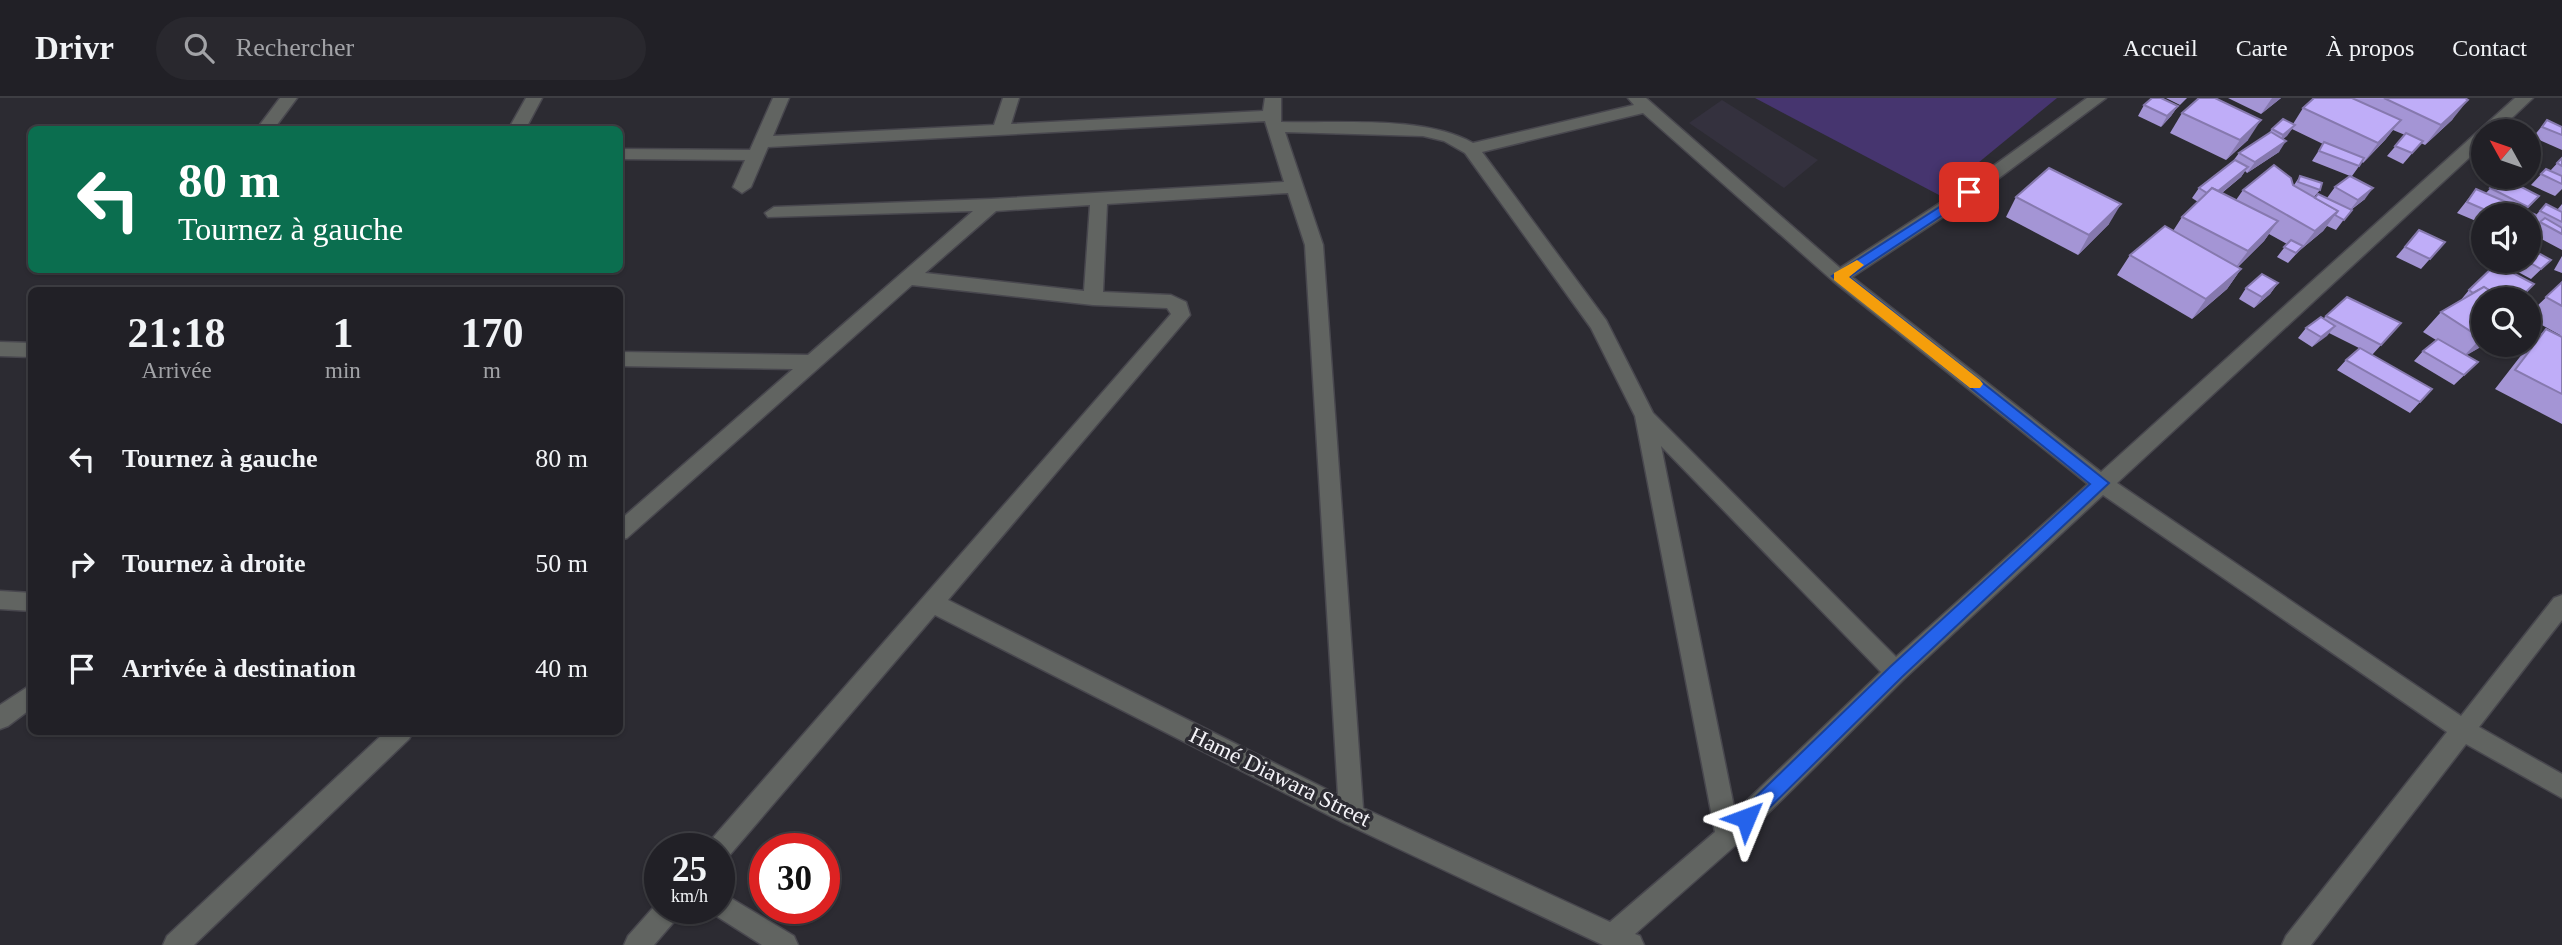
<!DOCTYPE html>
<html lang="fr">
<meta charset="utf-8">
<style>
body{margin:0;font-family:Georgia,serif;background:#29282e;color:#f1f3f6;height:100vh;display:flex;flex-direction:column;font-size:26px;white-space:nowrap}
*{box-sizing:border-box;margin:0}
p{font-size:23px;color:#a2a3a7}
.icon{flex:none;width:38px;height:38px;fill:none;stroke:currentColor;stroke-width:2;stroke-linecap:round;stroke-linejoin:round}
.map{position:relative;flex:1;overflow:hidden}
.panel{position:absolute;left:28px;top:189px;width:595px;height:448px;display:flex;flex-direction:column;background:#212026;border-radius:10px;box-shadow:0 2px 5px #0004,0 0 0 2px #3e3e43}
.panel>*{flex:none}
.top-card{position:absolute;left:28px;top:28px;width:595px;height:147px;border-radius:10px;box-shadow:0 2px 5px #0004,0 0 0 2px #3e3e43;background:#0b6e4f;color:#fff;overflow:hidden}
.needle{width:46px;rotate:310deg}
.tools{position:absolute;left:2471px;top:21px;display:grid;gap:14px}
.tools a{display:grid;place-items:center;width:70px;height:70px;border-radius:50%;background:#212026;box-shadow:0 2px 5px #0004,0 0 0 2px #3e3e43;font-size:35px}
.speed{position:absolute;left:644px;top:735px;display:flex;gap:14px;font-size:35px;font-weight:700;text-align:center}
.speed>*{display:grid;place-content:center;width:91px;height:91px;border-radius:50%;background:#212026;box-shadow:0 2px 5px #0004,0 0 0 2px #3e3e43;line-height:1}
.speed small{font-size:18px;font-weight:400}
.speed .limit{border:10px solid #d22;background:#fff;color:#111}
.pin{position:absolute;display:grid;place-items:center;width:60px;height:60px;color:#fff;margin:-30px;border-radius:14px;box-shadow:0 4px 10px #0006}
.me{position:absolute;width:77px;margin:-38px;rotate:46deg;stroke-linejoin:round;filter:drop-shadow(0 0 5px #0008)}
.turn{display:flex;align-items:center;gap:24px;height:147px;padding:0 35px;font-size:32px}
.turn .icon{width:91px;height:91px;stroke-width:2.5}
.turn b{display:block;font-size:49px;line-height:60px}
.eta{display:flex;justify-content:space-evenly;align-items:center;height:119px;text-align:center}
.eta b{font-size:42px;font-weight:700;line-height:49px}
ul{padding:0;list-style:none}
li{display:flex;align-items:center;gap:21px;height:105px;padding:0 35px}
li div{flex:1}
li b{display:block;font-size:26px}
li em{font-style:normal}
header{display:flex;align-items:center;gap:42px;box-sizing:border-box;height:98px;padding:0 35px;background:#212026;border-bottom:2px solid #3e3e43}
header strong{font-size:33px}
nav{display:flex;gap:38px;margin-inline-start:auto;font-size:24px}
.search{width:490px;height:63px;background:#29282e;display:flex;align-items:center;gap:18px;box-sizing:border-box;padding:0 24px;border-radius:38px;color:#a2a3a7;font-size:26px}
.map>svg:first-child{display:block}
.built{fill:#34313e}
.green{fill:#46356f}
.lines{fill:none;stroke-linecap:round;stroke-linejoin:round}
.minor-casing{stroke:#48474e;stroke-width:3}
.minor{fill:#616461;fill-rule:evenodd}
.wall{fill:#a495d5;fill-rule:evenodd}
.shaded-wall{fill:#8679ae}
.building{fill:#bfadf8;stroke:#8679ae;stroke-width:2}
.route{fill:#2563eb;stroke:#184099;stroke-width:2}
.slow{fill:#f59e0b}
.labels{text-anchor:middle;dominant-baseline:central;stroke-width:7;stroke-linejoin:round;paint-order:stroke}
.street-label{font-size:23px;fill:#f4f3f8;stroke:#2c2b32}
</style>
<header>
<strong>Drivr</strong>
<div class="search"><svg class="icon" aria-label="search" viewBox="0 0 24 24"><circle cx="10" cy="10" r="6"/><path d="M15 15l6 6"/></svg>Rechercher</div>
<nav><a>Accueil</a><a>Carte</a><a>À propos</a><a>Contact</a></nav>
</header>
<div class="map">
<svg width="2562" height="847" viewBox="0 0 2562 847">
<rect width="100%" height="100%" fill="#2c2b32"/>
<polygon class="built" points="1722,2 1818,62 1784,90 1689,25"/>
<polygon class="green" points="1755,0 2057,0 1939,97"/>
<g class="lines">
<g class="minor-casing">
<g id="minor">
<polygon points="280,0 297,0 273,32 256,32"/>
<polygon points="526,0 542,0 525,32 508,32"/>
<path d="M 773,0 L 789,0 L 773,38 L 994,27 L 1003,0 L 1019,0 L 1011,26 L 1263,13 L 1265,0 L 1281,0 L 1281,24 C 1340,26 1422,17 1473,45 L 1634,7 L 1628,0 L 1646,0 L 1840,170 L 1963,90 L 2087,0 L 2106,0 L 1975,98 L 1852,179 L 2101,374 L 2515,0 L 2533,0 L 2498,33 L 2483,33 L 2483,47 L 2117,385 L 2461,618 L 2554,500 L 2562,497 L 2562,522 L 2479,629 L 2562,676 L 2562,700 L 2466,646 L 2311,847 L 2282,847 L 2286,838 L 2447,634 L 2103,397 L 1904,581 L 1737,746 L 1635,836 L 1640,838 L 1644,847 L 1603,847 L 1342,724 L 935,517 L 728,759 L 719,762 L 719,751 L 707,751 L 710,743 L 1171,216 L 1167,210 L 1093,207 L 912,187 L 627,440 L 620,442 L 620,422 L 793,271 L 620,268 L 620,254 L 808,257 L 973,113 L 768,119 L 765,115 L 774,109 L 991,101 L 1284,84 L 1265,23 L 768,49 L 751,89 L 742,95 L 733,89 L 745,62 L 620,61 L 620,51 L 750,52 ZM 1643,15 L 1833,183 L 2088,386 L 1896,559 L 1653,315 L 1606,222 L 1482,54 ZM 1285,34 L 1423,38 L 1444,43 L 1465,55 L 1591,230 L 1635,318 L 1715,734 L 1610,824 L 1363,710 L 1323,147 ZM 1288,95 L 1305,147 L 1338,697 L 948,502 L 1190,217 L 1186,204 L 1171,197 L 1103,194 L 1107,106 ZM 1090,107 L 1084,193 L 925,175 L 996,113 ZM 1661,348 L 1881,574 L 1735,714 Z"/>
<polygon points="0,244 32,245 32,259 0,258"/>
<polygon points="0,493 32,495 32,513 0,511"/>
<polygon points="32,586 32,610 8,628 0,631 0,607"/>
<polygon points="385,634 413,634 409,641 194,847 163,847 167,838"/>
<polygon points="719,793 794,838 798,847 762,847 710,814 709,810 719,810"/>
<polygon points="660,802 660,810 682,810 678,819 654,847 624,847 628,838"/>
</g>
</g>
<use href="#minor" class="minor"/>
</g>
<g class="wall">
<polygon points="2166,0 2187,0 2180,7"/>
<polygon points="2228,0 2281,0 2261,16"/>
<path d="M 2314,0 L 2465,0 L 2452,22 L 2425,47 L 2421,45 L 2403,66 L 2387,58 L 2405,37 L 2393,32 L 2385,42 L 2363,65 L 2362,64 L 2352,78 L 2365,101 L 2351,112 L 2336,132 L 2327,128 L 2323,133 L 2299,153 L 2288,165 L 2277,159 L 2287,146 L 2269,136 L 2264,143 L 2238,169 L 2241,171 L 2227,191 L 2192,221 L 2117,177 L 2130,157 L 2173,133 L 2182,119 L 2198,104 L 2192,100 L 2199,90 L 2233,63 L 2239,55 L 2268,36 L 2272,31 L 2293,26 L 2303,10 ZM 2292,31 L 2323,46 L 2312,63 L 2350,78 L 2335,89 L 2327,100 L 2338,105 L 2314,99 L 2320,92 L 2300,78 L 2294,87 L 2243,92 L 2236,102 L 2222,95 L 2241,79 L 2245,73 L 2247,75 L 2279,54 L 2283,41 Z"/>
<polygon points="2144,7 2178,8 2171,18 2161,29 2138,18"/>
<polygon points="2182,15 2248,42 2226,62 2170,35"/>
<polygon points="2547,22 2562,29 2562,52 2533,39"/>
<polygon points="2562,60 2562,91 2555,98 2531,87 2546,71 2550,73"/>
<polygon points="2496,79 2507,79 2505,81 2539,98 2526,112 2536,117 2546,106 2557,112 2562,106 2562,152 2530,135 2537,127 2531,124 2529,117 2483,117 2483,126 2457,115 2476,91 2486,95 2500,80"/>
<polygon points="2016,99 2109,126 2078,157 2006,119"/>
<polygon points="2419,132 2445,144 2421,171 2396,159"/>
<polygon points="2483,147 2483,155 2479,152"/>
<polygon points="2562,158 2562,175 2554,172"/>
<polygon points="2551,162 2531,181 2498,163 2529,163"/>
<polygon points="2562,184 2562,326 2495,291 2526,251 2546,231 2559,238 2560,237 2533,222 2531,214"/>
<polygon points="2278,185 2270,196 2254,210 2239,201 2246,190"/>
<polygon points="2469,192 2483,201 2484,247 2466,257 2478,264 2454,287 2414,263 2423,253 2436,242 2423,234 2441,214 2460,203"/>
<polygon points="2326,218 2401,225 2372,257 2432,291 2410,315 2337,272 2346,262 2359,250 2329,235 2312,249 2298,240 2306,230 2324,220"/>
</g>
<g class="shaded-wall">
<polygon points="2272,0 2281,0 2261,16"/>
<polygon points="2468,2 2452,22 2425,47 2441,27"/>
<polygon points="2178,8 2171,18 2161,29 2167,18"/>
<polygon points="2261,22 2248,42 2226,62 2240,42"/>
<polygon points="2401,22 2385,42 2363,65 2378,45"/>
<polygon points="2295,27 2287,38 2276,47 2283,37"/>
<polygon points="2286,43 2279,54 2247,75 2255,64"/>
<polygon points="2248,69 2241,79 2205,108 2212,97"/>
<polygon points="2373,90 2365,101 2350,112 2358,102"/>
<polygon points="2121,106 2109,126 2078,157 2089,137"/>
<polygon points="2338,113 2323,133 2299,153 2315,133"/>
<polygon points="2278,123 2264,143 2233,173 2248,153"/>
<polygon points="2241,171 2227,191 2192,221 2206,201"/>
<polygon points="2278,185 2270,196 2254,210 2262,199"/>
<polygon points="2335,228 2327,238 2312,249 2321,239"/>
<polygon points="2483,239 2484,247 2462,260 2481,240"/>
</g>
<g class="building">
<polygon points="2152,0 2161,0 2178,8 2167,18 2144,7"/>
<polygon points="2199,0 2215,0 2261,22 2240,42 2182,15"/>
<polygon points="2314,0 2352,0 2401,22 2378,45 2303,10"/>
<polygon points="2384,0 2465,0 2468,2 2441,27"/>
<polygon points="2283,21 2295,27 2283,37 2272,31"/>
<polygon points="2547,22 2562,29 2562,37 2542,29"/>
<polygon points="2271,34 2286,43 2255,64 2239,55"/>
<polygon points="2406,35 2423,43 2412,55 2395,48"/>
<polygon points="2324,44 2364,60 2359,68 2319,53"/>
<polygon points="2562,60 2562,68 2557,65"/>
<polygon points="2235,62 2248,69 2218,93 2212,90 2207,95 2199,90"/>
<polygon points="2274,67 2291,80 2293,87 2338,113 2315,133 2243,92"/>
<polygon points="2049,70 2121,106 2089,137 2016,99"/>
<polygon points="2546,71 2562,78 2562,86 2541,76"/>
<polygon points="2300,78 2322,85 2320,92 2298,84"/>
<polygon points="2350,78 2373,90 2358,102 2335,89"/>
<polygon points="2502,79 2539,98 2528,109 2490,90"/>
<polygon points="2212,90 2278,123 2248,153 2182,119"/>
<polygon points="2476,91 2536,117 2529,127 2529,117 2497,117 2467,104"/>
<polygon points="2318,96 2352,112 2344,122 2335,117 2338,113 2315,100"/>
<polygon points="2546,106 2562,114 2562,124 2540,113"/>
<polygon points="2545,120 2562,130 2562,136 2540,124"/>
<polygon points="2165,128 2241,171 2206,201 2130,157"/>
<polygon points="2419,132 2445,144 2430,161 2405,149"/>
<polygon points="2291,142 2303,148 2296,155 2284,149"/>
<polygon points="2529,150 2551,162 2541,171 2527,163 2529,163"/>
<polygon points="2496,166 2534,186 2519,201 2503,201 2484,189 2473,195 2469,192"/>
<polygon points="2262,176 2278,185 2262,199 2246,190"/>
<polygon points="2562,184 2562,208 2546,199"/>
<polygon points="2484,189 2503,201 2483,201 2483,239 2481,240 2441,214"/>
<polygon points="2347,199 2401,225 2381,247 2326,218"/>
<polygon points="2529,213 2537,217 2529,228"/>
<polygon points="2321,219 2335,228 2321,239 2306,230"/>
<polygon points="2546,231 2562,239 2562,296 2515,272"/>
<polygon points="2438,241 2478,264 2464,277 2423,253"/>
<polygon points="2360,250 2432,291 2420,304 2346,262"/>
</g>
<polygon class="route" points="1969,90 1973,91 1973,97 1849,179 2109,385 1902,579 1753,726 1746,728 1740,726 1737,720 1740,714 1890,569 2090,386 1832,178"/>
<polygon class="slow" points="1857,162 1864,167 1849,179 1980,282 1983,286 1980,290 1970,290 1834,182 1834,175"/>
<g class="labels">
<g class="street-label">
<text transform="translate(1280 679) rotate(26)">Hamé Diawara Street</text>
</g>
</g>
</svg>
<div class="tools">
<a><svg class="needle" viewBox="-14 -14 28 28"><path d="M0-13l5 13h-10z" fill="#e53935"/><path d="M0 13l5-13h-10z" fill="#a2a3a7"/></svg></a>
<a><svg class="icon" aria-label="sound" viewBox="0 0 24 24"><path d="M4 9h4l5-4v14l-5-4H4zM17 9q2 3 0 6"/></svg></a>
<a><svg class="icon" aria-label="search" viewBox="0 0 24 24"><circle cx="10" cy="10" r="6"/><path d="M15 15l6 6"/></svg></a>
</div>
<div class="speed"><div>25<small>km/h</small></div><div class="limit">30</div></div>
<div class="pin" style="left:1969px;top:94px;background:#d93025"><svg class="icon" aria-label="arrive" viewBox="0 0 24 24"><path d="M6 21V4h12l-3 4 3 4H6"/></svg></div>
<svg class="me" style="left:1746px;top:720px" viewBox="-20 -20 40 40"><path d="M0-17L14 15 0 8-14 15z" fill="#2563eb" stroke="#fff" stroke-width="4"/></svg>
<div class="top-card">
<div class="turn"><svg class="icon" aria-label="left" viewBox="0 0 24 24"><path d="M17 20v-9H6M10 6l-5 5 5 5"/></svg><div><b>80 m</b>Tournez à gauche</div></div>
</div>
<section class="panel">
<div class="eta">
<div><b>21:18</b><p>Arrivée</p></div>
<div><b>1</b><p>min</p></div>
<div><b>170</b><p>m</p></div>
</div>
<ul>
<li><svg class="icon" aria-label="left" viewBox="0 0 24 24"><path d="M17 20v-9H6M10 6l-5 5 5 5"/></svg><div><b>Tournez à gauche</b></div><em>80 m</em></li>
<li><svg class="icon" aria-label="right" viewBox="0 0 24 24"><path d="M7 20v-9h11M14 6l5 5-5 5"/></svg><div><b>Tournez à droite</b></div><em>50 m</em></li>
<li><svg class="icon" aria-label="arrive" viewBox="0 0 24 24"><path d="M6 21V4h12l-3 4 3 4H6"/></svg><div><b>Arrivée à destination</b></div><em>40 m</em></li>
</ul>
</section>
</div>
